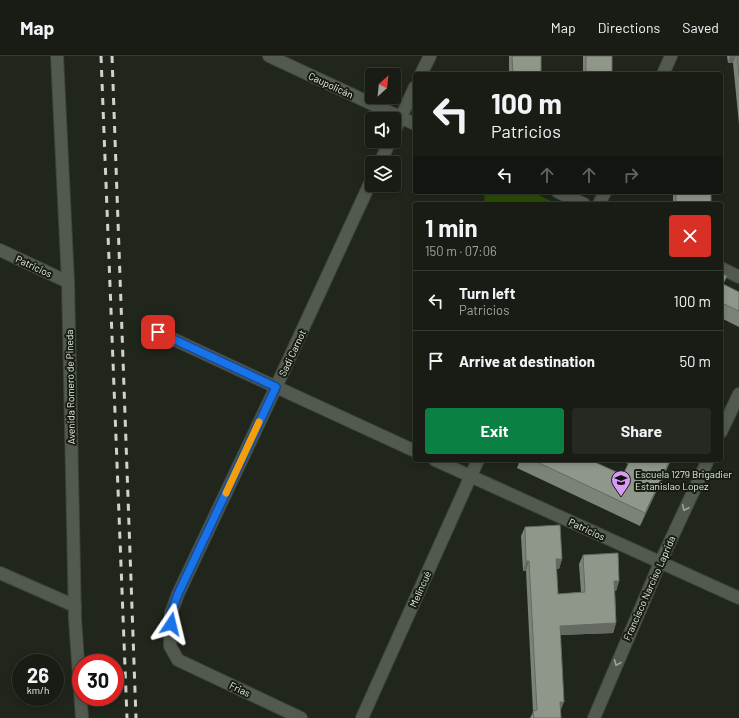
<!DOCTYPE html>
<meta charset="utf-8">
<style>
body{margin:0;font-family:Barlow,sans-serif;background:#252922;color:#f1f3f6;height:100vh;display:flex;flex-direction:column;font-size:15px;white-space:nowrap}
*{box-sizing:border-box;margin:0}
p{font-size:13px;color:#9fa1a0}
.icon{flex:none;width:22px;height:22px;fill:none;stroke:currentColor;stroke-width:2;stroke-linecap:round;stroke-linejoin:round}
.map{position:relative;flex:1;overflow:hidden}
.drawer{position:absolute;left:413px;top:146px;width:310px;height:260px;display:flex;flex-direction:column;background:#181c15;border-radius:4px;box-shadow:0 2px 6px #0003,0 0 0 1px #363a34}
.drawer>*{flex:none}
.banner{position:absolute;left:413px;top:16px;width:310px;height:122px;border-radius:4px;box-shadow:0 2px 6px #0003,0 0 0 1px #363a34;background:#181c15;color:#f1f3f6;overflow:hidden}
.needle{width:26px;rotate:27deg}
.buttons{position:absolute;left:365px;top:12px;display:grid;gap:8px}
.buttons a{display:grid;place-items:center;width:36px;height:36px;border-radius:4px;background:#181c15;box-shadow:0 2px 6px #0003,0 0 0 1px #363a34;font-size:20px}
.speed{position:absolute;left:12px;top:598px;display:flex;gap:8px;font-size:20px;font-weight:700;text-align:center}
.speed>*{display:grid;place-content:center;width:52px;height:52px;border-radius:50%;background:#181c15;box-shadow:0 2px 6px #0003,0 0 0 1px #363a34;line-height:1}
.speed small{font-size:10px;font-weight:400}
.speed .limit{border:6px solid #d22;background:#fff;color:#111}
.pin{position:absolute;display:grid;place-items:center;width:34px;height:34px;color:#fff;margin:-17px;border-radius:8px;box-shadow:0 2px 6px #0006}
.me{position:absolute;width:44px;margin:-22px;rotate:10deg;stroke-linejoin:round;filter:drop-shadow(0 0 3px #0008)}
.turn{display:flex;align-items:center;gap:14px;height:84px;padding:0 12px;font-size:18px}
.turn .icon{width:52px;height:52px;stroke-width:2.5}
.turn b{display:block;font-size:28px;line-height:34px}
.lanes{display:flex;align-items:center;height:38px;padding:0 12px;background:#0003;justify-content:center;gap:20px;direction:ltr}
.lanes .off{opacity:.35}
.round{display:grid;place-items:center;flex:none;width:42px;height:42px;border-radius:4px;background:#252922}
.head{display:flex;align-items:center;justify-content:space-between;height:68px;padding:0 12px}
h1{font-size:24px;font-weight:700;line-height:30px}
.cta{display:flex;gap:8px;margin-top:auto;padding:8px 12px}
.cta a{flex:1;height:46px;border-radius:4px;background:#0b8043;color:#fff;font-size:16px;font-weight:700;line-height:46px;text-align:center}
.cta a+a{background:#252922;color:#f1f3f6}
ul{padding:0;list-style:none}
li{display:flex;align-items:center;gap:12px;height:60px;padding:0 12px;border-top:1px solid #363a34}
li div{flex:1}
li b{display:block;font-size:15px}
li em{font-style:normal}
header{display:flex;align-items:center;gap:24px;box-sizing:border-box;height:56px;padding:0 20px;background:#181c15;border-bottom:1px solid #363a34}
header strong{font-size:19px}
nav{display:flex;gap:22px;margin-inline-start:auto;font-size:14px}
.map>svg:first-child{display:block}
.green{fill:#2a4c05}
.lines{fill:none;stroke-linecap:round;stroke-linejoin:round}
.street-casing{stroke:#3f443b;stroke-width:14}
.street{stroke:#52594e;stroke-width:12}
.rail{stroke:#ced3cc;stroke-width:3;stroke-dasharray:7 7;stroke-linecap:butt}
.wall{fill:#7b8278}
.shaded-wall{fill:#646a61}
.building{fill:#8f978b;stroke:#646a61}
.oneway{stroke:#9ca299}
.route-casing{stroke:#114b97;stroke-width:10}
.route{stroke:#1a73e8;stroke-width:7}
.slow{stroke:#f59e0b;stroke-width:7}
.labels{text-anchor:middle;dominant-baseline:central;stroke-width:4;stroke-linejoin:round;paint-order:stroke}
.street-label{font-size:10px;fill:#e6eae4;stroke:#171c13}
.poi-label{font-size:10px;fill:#e6eae4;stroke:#171c13;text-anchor:start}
</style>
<header>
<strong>Map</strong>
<nav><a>Map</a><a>Directions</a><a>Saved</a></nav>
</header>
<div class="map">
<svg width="739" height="662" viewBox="0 0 739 662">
<rect width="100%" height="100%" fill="#20261c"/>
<polygon class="green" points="484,136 532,136 557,148 485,148"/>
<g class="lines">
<g class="street-casing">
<g id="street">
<polyline points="57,0 68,226 75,563 82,662"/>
<polyline points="269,0 415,68"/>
<polyline points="421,18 430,0"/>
<polyline points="663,18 671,0"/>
<polyline points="394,76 415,31"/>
<polyline points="380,107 390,85"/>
<polyline points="558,136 584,148"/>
<polyline points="599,148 605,136"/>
<polyline points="0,194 68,226"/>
<polyline points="721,212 739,221"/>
<polyline points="158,276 276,331 415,395"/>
<polyline points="721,376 739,338"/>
<polyline points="435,404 739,542"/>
<polyline points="0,517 75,550"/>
<polyline points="301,662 178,604 170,590 171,557 178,538 276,331 372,123"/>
<polyline points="362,662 478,404"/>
<polyline points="594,662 660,507 708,404"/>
</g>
</g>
<use href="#street" class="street"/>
<g class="rail">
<polyline points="101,0 127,662"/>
<polyline points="112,0 136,662"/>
</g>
</g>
<g class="wall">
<rect x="509" y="0" width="32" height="18"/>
<rect x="583" y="0" width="29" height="18"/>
<polygon points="727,0 739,0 739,68 733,7 728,7"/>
<rect x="673" y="136" width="38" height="12"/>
<polygon points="721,217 724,229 739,236 739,271 721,262"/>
<polygon points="520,404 590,404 623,419 628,408 620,404 671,404 640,470 517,412"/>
<polygon points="525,471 562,503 559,513 556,513 558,538 581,536 579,508 583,499 619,525 616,535 615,535 616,567 613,577 561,579 561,662 530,662 533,656 526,515 523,515 521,480"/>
</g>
<g class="shaded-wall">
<polygon points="730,0 736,0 733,7 728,7"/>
<polygon points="670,404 671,404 640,470 645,457"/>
<polygon points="556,503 562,503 559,513 552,513"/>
<polygon points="526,505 529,505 526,515 523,515"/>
<polygon points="614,525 619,525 616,535 610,535"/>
<polygon points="616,567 613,577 557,579 560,570"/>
<polygon points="560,646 564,646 560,656"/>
</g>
<g class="building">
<polygon points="512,0 541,0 541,18 513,18"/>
<rect x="586" y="0" width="26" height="18"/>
<polygon points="737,0 739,0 739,19"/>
<rect x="676" y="136" width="35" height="12"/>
<polygon points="721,217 727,220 723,228 739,236 739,255 724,248 721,253"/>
<polygon points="533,404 590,404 623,419 630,404 670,404 645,457"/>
<polygon points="560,469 562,503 556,503 558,538 585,536 583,499 618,497 619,525 614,525 616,567 560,570 564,646 560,646 561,662 534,662 533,655 537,654 529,505 526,505 525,471"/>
</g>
<defs><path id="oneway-chevron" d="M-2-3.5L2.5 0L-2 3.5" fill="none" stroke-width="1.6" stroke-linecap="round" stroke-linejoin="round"/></defs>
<g class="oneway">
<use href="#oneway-chevron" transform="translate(685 452) rotate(115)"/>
<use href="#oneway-chevron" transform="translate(617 607) rotate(113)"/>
</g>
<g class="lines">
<g class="route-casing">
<polyline id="route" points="158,276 276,331 178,538 171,557 171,568"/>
</g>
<use href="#route" class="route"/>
<polyline class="slow" points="226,437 259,366"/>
</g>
<defs>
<g id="school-pin" transform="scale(1)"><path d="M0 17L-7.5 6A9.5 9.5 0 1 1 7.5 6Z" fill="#d89bf8" stroke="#171c13"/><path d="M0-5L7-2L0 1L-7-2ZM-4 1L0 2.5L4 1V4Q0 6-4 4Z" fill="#111"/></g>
</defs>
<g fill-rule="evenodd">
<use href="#school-pin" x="621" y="424"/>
</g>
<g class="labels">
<g class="street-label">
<text transform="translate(331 29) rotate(25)">Caupolicán</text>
<text transform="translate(34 210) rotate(25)">Patricios</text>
<text transform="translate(292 297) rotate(-65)">Sadi Carnot</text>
<text transform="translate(70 331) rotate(-91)">Avenida Romero de Pineda</text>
<text transform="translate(587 473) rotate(25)">Patricios</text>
<text transform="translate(649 532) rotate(-66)">Francisco Narciso Laprida</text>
<text transform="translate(420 533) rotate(-66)">Melincué</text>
<text transform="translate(240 633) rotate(25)">Frias</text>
</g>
<g class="poi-label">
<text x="635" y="418">Escuela 1279 Brigadier<tspan x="635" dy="12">Estanislao Lopez</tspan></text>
</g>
</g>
</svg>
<div class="buttons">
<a><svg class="needle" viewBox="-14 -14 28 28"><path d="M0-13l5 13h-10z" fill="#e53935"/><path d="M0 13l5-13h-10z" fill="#9fa1a0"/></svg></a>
<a><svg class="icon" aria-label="sound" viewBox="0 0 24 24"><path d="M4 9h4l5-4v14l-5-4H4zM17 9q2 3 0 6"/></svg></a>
<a><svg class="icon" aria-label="layers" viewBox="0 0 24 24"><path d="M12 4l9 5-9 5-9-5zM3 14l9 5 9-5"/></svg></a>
</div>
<div class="speed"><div>26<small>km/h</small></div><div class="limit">30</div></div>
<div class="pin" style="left:158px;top:276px;background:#d93025"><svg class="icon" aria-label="arrive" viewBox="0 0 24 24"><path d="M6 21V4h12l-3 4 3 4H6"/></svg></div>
<svg class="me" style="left:171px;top:568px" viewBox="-20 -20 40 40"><path d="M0-17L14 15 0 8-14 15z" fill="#1a73e8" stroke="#fff" stroke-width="4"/></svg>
<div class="banner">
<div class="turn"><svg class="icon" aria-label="left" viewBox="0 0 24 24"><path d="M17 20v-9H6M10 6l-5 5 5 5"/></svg><div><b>100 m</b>Patricios</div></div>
<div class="lanes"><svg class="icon" aria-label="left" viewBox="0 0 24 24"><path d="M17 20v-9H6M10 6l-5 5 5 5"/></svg><svg class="icon off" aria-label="ahead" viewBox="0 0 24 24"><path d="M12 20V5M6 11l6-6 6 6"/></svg><svg class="icon off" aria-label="ahead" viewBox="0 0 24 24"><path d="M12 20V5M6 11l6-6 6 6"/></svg><svg class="icon off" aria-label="right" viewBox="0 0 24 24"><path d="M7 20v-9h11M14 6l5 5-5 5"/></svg></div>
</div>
<section class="drawer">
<div class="head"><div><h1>1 min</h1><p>150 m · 07:06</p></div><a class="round" style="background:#d93025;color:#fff"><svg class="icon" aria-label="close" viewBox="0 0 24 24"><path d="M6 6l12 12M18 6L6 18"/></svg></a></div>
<ul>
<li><svg class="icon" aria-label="left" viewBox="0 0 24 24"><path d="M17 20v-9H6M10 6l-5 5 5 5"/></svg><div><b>Turn left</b><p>Patricios</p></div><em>100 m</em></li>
<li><svg class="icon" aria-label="arrive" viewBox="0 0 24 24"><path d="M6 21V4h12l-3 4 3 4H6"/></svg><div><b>Arrive at destination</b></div><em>50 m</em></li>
</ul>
<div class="cta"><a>Exit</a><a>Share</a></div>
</section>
</div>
